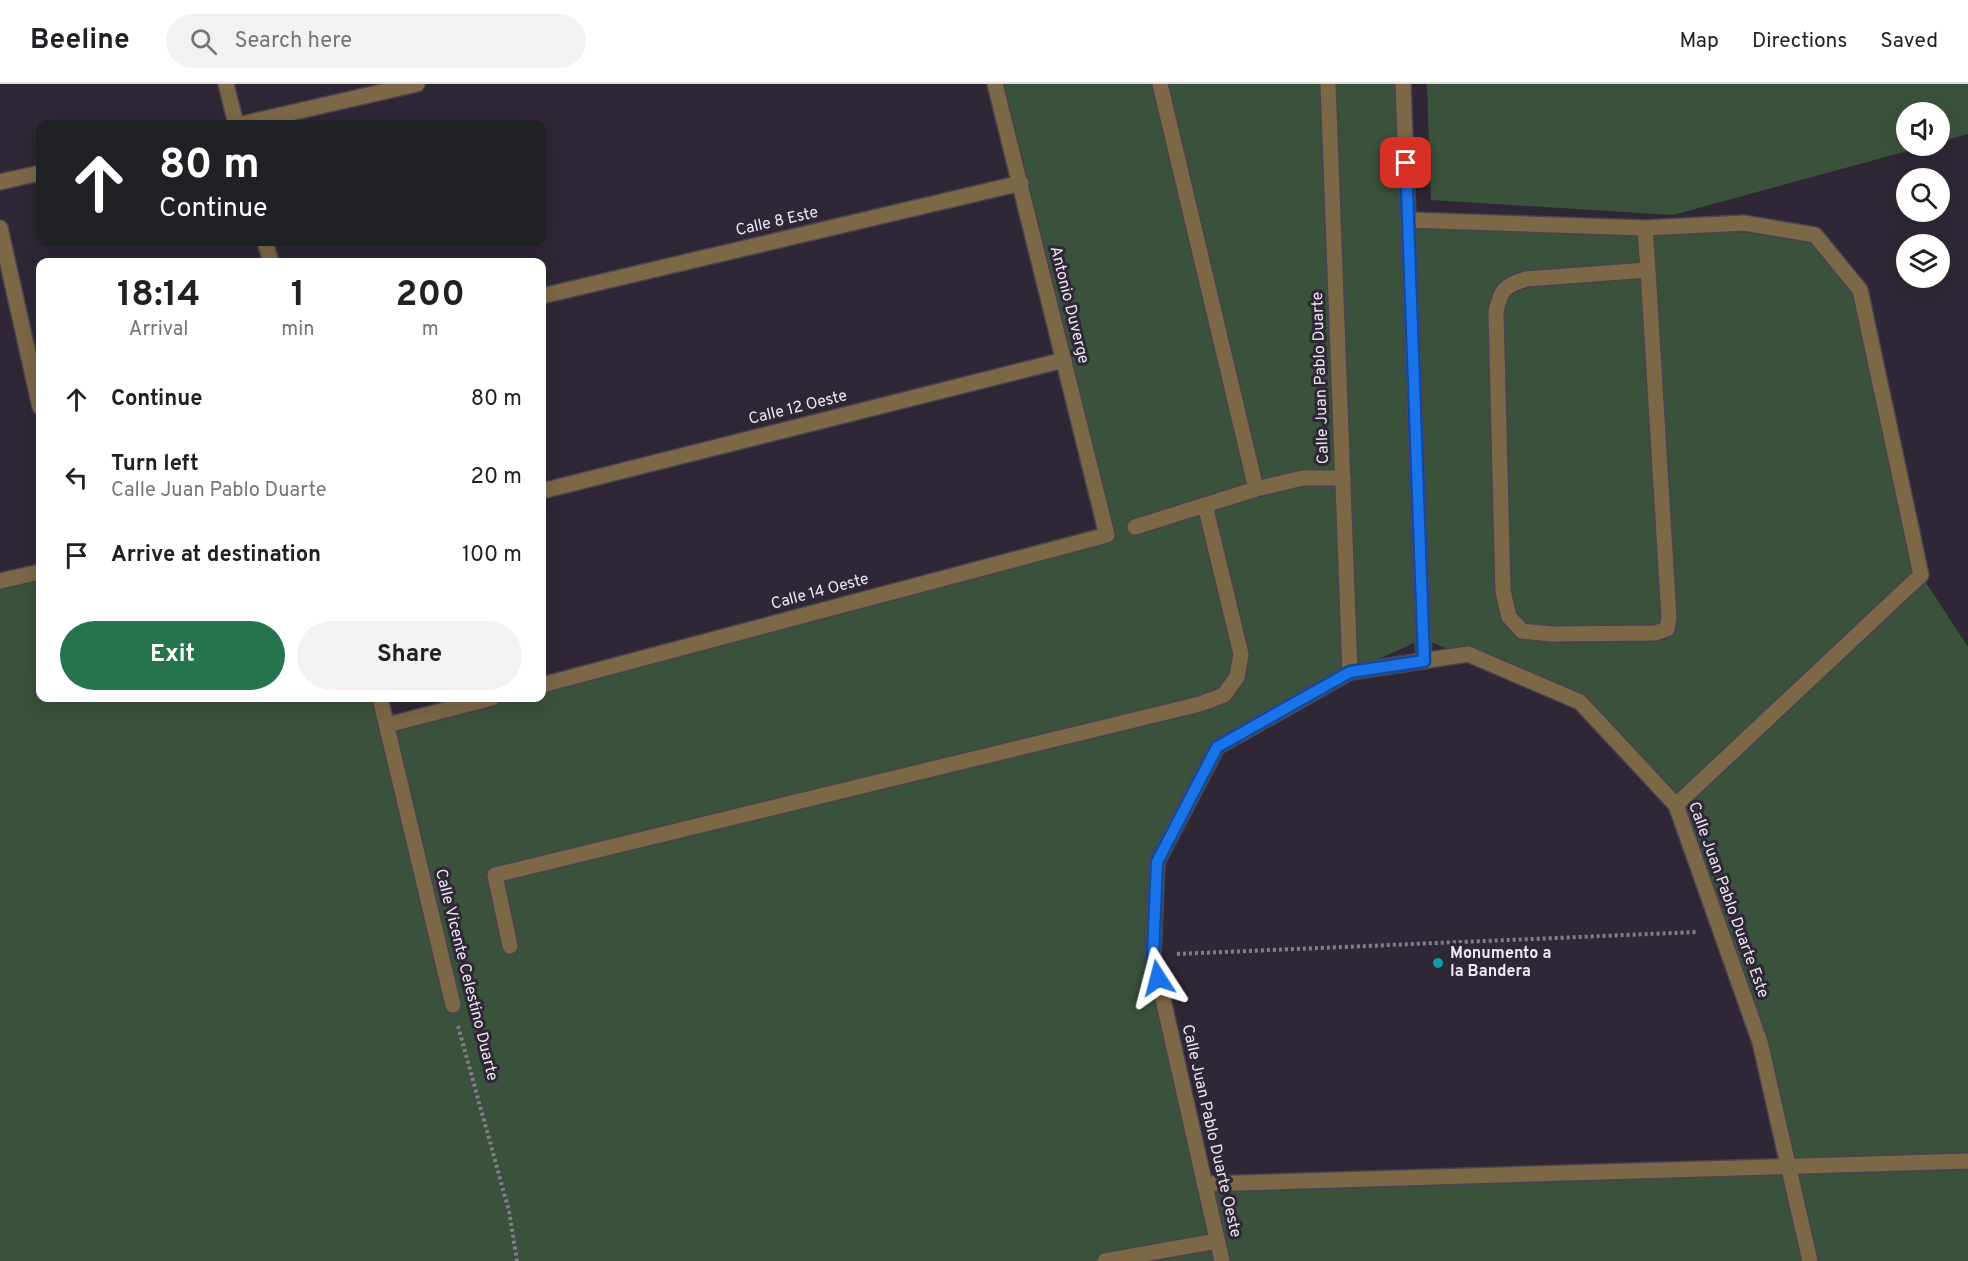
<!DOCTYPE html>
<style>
body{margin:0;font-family:Overpass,sans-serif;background:#f2f2f2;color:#202124;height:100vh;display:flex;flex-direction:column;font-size:22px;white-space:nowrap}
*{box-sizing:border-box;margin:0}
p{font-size:20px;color:#757577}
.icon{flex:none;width:33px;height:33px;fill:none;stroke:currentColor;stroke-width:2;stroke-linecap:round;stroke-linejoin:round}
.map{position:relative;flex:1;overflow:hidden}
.sheet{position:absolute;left:36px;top:174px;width:510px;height:444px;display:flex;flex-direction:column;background:#fff;border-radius:12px;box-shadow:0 6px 24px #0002}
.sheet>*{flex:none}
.hud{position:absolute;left:36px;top:36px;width:510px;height:126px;border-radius:12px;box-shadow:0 6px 24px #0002;background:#202124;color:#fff;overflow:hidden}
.fabs{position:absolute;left:1896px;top:18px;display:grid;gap:12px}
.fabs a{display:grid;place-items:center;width:54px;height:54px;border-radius:50%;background:#fff;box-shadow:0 6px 24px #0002;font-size:30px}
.pin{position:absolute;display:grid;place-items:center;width:51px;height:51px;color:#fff;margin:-26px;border-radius:12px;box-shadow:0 3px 9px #0006}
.me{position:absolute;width:66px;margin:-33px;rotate:351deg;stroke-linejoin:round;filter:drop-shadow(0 0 4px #0008)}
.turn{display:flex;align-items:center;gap:21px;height:126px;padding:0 24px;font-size:27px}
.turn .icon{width:78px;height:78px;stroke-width:2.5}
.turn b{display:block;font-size:42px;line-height:51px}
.eta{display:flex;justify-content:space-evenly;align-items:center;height:102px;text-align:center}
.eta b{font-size:36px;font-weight:700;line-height:42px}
.button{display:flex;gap:12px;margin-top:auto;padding:12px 24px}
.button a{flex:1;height:69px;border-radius:36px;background:#25734f;color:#fff;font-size:24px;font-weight:700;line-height:69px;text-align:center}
.button a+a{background:#f2f2f2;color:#202124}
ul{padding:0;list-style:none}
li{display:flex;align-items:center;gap:18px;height:78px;padding:0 24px}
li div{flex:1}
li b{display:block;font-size:22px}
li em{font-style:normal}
header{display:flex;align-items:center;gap:36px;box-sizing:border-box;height:84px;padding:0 30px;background:#fff;border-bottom:2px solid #e0e0e0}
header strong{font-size:28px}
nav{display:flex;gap:33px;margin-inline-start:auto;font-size:21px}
.search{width:420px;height:54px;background:#f2f2f2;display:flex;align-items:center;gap:15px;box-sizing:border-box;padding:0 21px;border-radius:33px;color:#757577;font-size:22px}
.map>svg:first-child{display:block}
.green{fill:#3a513c;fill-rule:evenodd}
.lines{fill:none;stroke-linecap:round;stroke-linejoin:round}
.minor-casing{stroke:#4a424f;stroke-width:18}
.path{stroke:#847d89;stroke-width:4;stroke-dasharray:3 3;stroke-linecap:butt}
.minor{stroke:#7c6747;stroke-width:15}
.route-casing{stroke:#114b97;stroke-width:15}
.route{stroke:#1a73e8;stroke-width:10}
.culture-dot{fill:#0f9aa8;stroke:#2f2735;stroke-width:2}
.labels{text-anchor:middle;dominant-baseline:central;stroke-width:6;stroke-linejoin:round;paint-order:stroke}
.street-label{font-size:16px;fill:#ede7f0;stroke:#2f2735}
.poi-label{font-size:16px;font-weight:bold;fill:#ede7f0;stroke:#2f2735;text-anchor:start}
</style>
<header>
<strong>Beeline</strong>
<div class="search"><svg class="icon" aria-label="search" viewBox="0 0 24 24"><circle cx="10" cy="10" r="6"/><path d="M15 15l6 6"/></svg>Search here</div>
<nav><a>Map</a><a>Directions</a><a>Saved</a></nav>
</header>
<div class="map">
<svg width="1968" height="1177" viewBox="0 0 1968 1177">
<rect width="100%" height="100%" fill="#2f2735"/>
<g class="green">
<path d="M 993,0 L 1403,0 L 1408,136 L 1815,151 L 1860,206 L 1921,491 L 1968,563 L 1968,1177 L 0,1177 L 0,505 L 40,496 L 40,614 L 380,614 L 386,641 L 492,614 L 542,614 L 542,601 L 1107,451 ZM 1423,555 L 1580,618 L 1676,721 L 1721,847 L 1788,1082 L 1204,1100 L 1153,871 L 1157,778 L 1217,663 L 1350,588 Z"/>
<polygon points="1427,0 1968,0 1968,50 1940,58 1940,28 1906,28 1906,62 1926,62 1673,131 1431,116"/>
</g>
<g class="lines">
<g class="minor-casing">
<g id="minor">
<polyline points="226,0 236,40"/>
<polyline points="1160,0 1256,405"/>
<polyline points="1328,0 1350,588"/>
<polyline points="1403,0 1424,577"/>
<polyline points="242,40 417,0"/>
<polyline points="0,98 40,89"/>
<polyline points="1408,136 1645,144 1744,139 1815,151 1860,206 1921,491 1676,721"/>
<polyline points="0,144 40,323"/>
<path d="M 1645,144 L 1648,186 L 1669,534 L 1667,545 L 1655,549 L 1552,550 L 1522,547 L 1509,533 L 1503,507 L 1496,228 C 1501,205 1504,202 1526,195 L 1648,186"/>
<polyline points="265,158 271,178"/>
<polyline points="542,212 1021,99"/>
<polyline points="542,407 1064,276"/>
<polyline points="1135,443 1256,405 1303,394 1343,394"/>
<polyline points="0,497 40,488"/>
<polyline points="542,601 1107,451 995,0"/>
<polyline points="380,614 453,921"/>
<polyline points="387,641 492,614"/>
<polyline points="510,862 495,791 1200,620 1224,611 1237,593 1241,570 1205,421"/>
<polyline points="1204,1100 1968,1077"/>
<polyline points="1105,1177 1217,1157"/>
<polyline points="1222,1177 1153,871 1157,778 1217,663 1350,588 1468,570 1580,618 1676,721 1760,958 1810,1177"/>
</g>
</g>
<g class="path">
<polyline points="1177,870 1697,848"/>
<polyline points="458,942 509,1127 517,1177"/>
</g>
<use href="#minor" class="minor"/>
</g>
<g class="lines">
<g class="route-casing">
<polyline id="route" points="1158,894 1153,871 1157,778 1217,663 1350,588 1424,577 1406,79"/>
</g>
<use href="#route" class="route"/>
</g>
<circle class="culture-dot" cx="1438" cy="879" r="6"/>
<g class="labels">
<g class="street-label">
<text transform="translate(777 138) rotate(-13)">Calle 8 Este</text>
<text transform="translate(1069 221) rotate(76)">Antonio Duverge</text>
<text transform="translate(1321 294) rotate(-92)">Calle Juan Pablo Duarte</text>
<text transform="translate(798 324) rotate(-14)">Calle 12 Oeste</text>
<text transform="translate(820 508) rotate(-15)">Calle 14 Oeste</text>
<text transform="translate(1728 816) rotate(70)">Calle Juan Pablo Duarte Este</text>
<text transform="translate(466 891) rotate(76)">Calle Vicente Celestino Duarte</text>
<text transform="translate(1211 1047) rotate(77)">Calle Juan Pablo Duarte Oeste</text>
</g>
<g class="poi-label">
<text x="1450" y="870">Monumento a<tspan x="1450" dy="18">la Bandera</tspan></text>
</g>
</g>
</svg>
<div class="fabs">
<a><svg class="icon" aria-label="sound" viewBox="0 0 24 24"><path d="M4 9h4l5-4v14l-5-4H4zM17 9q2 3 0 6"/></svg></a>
<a><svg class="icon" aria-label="search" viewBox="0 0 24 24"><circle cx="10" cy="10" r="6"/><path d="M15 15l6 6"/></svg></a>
<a><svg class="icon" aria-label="layers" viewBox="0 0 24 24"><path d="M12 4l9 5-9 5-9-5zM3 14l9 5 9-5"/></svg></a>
</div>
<div class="pin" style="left:1406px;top:79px;background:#d93025"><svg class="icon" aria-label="arrive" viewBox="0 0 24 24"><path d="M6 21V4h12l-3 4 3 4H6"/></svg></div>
<svg class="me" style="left:1158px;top:894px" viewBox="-20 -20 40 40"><path d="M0-17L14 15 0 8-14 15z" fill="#1a73e8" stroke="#fff" stroke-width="4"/></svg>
<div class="hud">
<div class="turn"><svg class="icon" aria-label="ahead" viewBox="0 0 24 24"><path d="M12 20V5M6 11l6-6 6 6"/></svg><div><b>80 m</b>Continue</div></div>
</div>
<section class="sheet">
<div class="eta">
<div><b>18:14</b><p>Arrival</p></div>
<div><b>1</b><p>min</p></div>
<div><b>200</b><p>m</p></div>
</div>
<ul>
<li><svg class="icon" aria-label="ahead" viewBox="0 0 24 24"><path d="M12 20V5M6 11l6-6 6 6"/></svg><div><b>Continue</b></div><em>80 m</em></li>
<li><svg class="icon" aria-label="left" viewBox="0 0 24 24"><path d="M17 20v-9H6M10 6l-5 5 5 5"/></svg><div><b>Turn left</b><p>Calle Juan Pablo Duarte</p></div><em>20 m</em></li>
<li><svg class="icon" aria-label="arrive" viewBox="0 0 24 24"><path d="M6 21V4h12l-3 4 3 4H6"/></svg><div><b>Arrive at destination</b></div><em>100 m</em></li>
</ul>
<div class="button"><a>Exit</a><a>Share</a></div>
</section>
</div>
